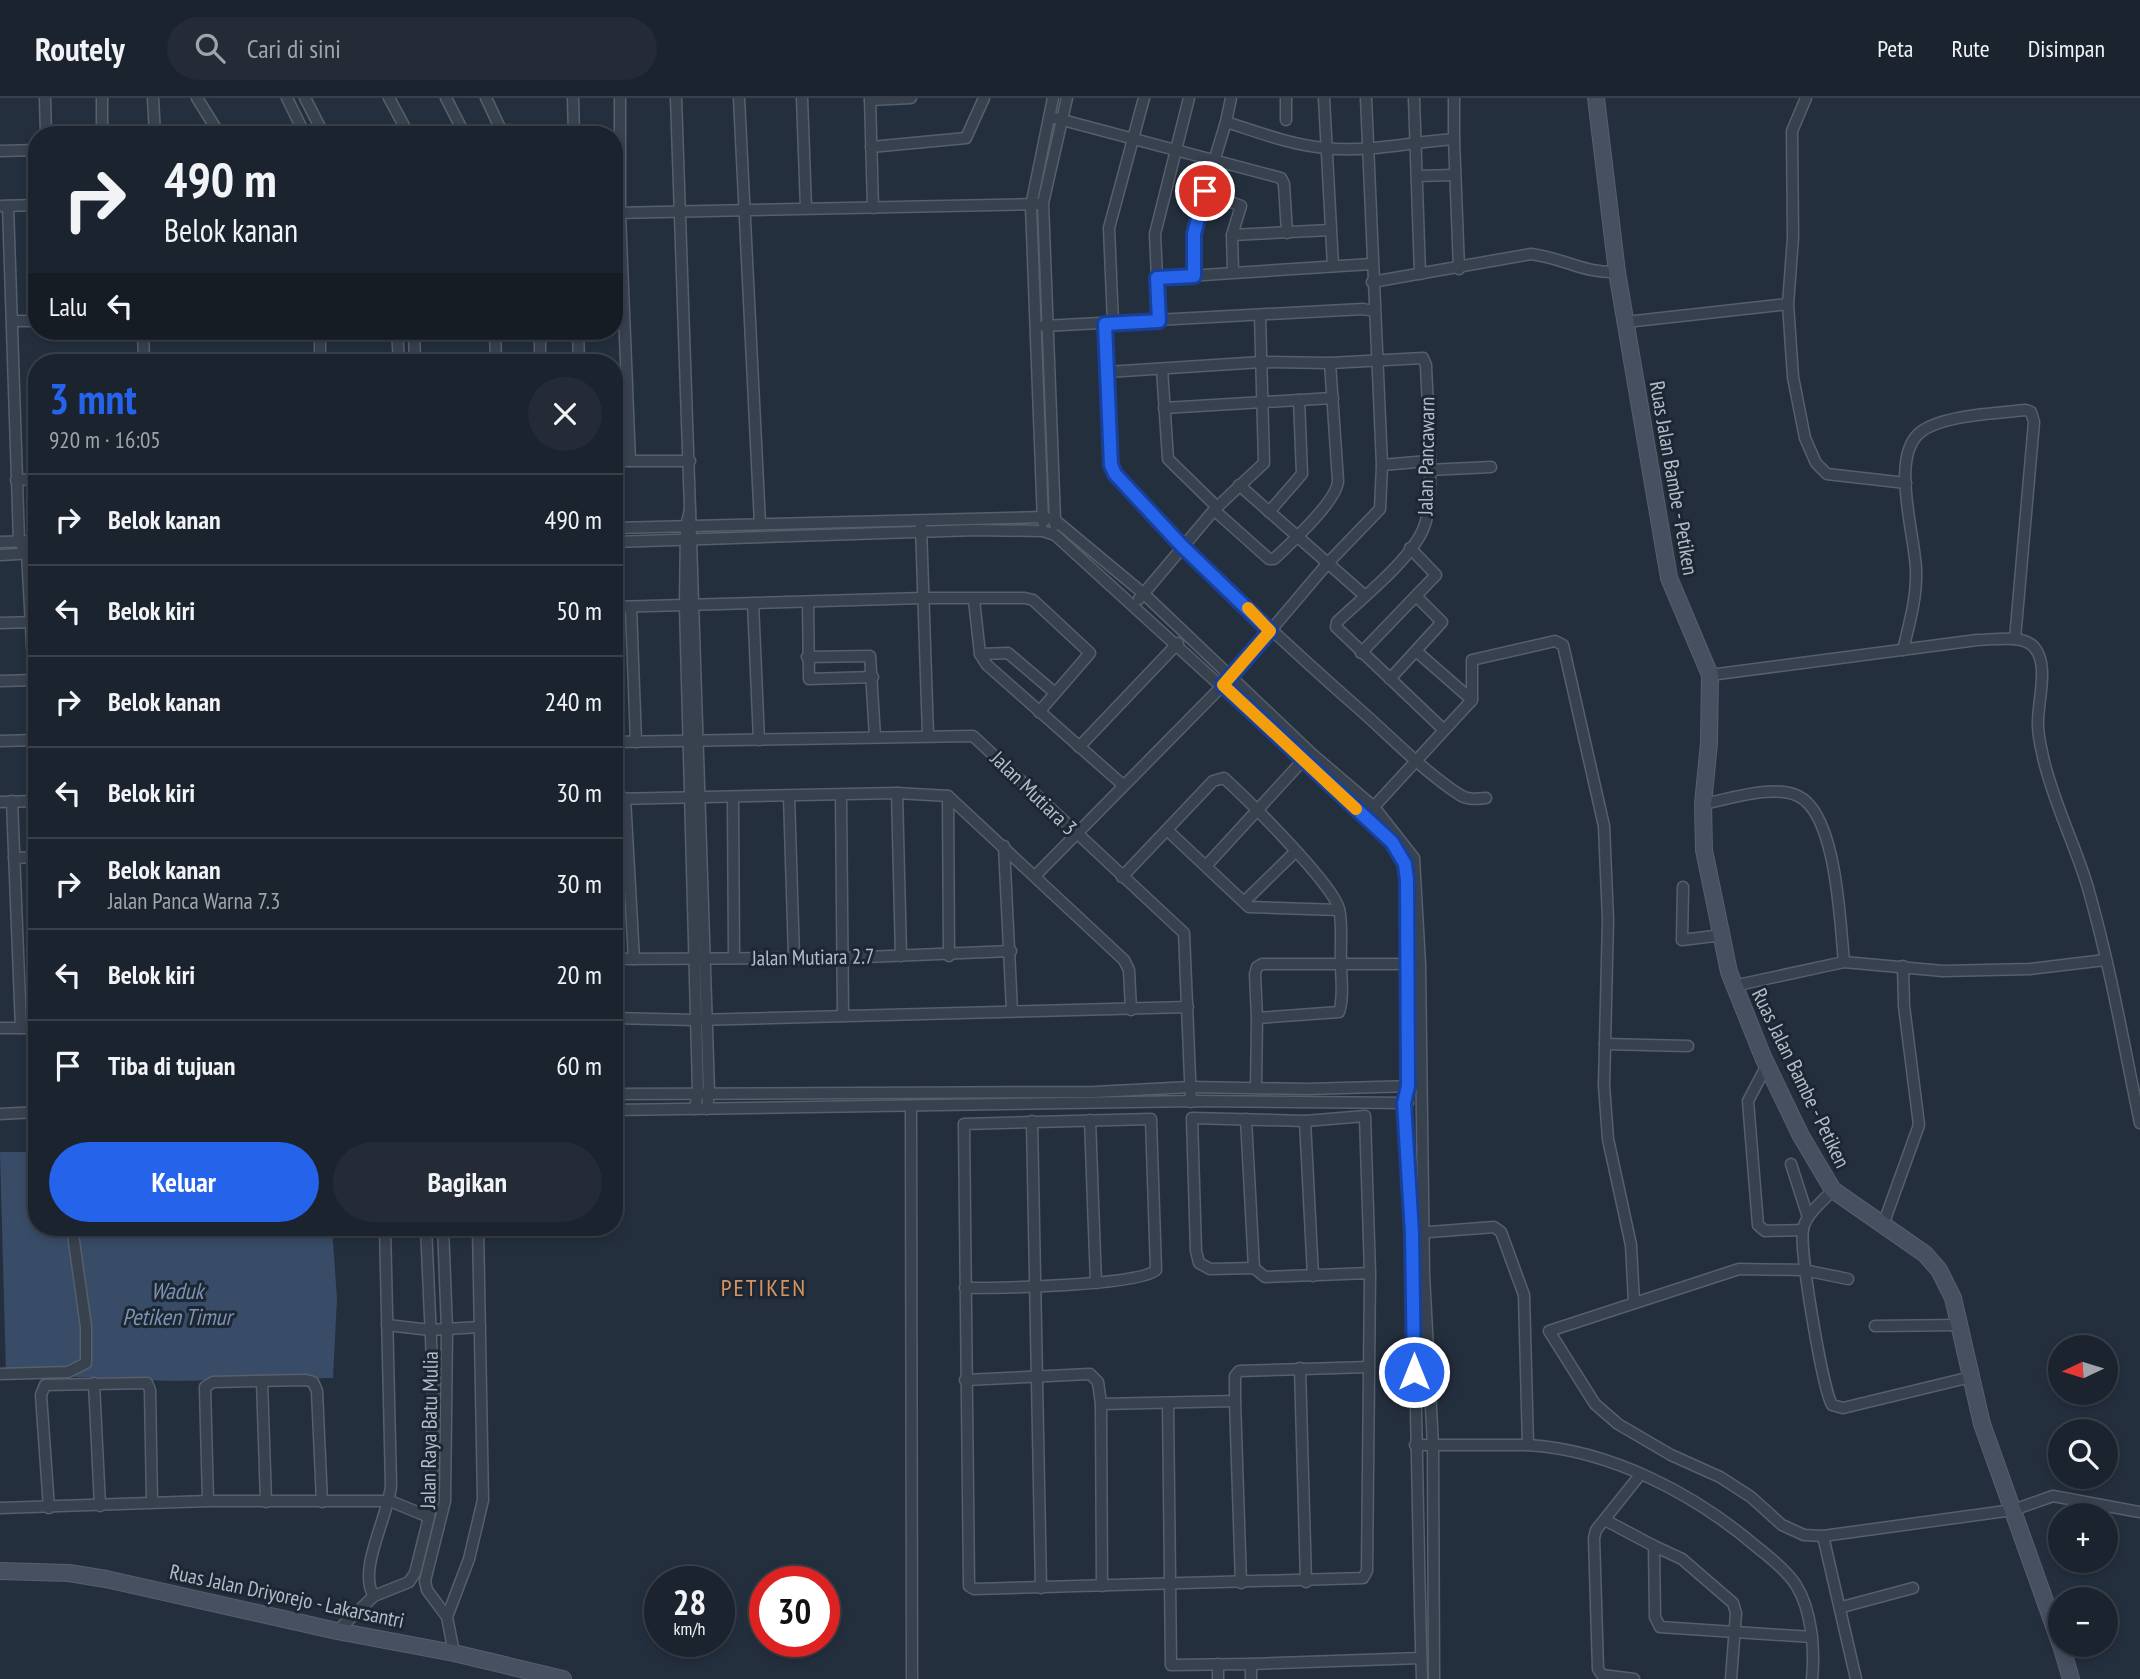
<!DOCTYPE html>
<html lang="id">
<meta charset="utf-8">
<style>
body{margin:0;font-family:"PT Sans Narrow",sans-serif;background:#242b36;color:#f1f3f6;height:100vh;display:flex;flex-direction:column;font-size:26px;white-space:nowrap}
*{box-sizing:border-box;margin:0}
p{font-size:23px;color:#a0a4aa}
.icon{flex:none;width:38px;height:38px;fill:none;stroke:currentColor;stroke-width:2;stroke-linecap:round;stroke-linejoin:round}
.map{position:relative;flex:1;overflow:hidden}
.side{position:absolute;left:28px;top:256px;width:595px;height:882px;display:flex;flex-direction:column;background:#1b232e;border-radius:28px;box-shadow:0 4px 10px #0003,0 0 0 2px #39404a}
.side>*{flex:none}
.guide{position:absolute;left:28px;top:28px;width:595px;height:214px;border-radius:28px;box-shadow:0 4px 10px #0003,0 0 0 2px #39404a;background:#1b232e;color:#f1f3f6;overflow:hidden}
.needle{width:46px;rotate:266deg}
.buttons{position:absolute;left:2048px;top:1237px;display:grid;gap:14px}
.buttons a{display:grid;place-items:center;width:70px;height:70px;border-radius:50%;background:#1b232e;box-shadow:0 4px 10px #0003,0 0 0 2px #39404a;font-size:35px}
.speed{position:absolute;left:644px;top:1468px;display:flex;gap:14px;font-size:35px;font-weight:700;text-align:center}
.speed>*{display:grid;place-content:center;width:91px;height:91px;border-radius:50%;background:#1b232e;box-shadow:0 4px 10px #0003,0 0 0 2px #39404a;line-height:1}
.speed small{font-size:18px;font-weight:400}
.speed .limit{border:10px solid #d22;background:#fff;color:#111}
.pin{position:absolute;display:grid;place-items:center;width:60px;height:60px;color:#fff;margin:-30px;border:4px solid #fff;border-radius:50%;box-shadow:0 2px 7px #0007}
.me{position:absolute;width:77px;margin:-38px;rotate:0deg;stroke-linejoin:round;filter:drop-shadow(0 0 5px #0008)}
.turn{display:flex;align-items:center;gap:24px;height:147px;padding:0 21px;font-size:32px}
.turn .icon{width:91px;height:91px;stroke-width:2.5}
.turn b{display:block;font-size:49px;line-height:60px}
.then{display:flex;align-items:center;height:66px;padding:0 21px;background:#0003;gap:14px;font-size:26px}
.round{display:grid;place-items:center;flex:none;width:74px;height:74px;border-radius:37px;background:#242b36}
.headline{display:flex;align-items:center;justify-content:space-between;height:119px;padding:0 21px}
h1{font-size:42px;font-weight:700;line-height:52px;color:#2563eb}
.action{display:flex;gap:14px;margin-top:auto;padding:14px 21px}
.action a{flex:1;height:80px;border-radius:42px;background:#2563eb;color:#fff;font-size:28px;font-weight:700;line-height:80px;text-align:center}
.action a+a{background:#242b36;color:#f1f3f6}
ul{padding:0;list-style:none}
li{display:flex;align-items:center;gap:21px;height:91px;padding:0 21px;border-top:2px solid #39404a}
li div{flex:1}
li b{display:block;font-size:26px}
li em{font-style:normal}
header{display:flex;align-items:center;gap:42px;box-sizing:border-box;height:98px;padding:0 35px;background:#1b232e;border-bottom:2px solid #39404a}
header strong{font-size:33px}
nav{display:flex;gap:38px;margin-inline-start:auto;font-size:24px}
.search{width:490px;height:63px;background:#242b36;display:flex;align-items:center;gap:18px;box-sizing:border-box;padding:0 24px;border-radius:38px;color:#a0a4aa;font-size:26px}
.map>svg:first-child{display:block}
.water{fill:#394c67}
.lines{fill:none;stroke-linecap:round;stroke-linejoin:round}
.street-casing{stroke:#565f6c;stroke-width:13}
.secondary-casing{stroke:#565f6c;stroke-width:18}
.street{stroke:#38414e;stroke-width:10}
.secondary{stroke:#465061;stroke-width:16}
.route-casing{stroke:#184099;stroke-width:18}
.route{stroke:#2563eb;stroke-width:12}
.slow{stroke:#f59e0b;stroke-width:12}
.labels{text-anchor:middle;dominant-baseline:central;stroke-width:6;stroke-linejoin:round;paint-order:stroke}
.street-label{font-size:21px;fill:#b4bcc9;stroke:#1d2633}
.water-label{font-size:23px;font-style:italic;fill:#7c92b1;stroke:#1d2633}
.quarter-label{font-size:24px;letter-spacing:2px;fill:#d59563;stroke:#1d2633}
</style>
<header>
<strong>Routely</strong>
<div class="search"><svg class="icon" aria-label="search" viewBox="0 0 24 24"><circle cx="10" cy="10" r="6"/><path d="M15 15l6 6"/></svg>Cari di sini</div>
<nav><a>Peta</a><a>Rute</a><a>Disimpan</a></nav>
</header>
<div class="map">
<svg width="2140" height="1581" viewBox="0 0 2140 1581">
<rect width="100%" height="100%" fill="#242f3e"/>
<polygon class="water" points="0,1054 37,1054 37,1129 332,1129 337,1201 333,1280 171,1283 6,1276"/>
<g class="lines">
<g class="street-casing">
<g id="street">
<polyline points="45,0 46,37"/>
<polyline points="102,0 102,37"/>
<polyline points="153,0 155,37"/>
<polyline points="197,0 220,37"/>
<polyline points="287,0 305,37"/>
<polyline points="305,0 324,37"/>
<polyline points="389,0 409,37"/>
<polyline points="446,0 465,37"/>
<polyline points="486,0 501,32 526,33"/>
<polyline points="573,0 574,37"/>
<polyline points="620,0 620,115 630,363"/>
<polyline points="676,0 690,412"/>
<polyline points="739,0 760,426"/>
<polyline points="802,0 806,110"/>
<polyline points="870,0 873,110"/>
<polyline points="1067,0 1043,105 1055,422 1144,496 1312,656 1374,709 1414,760 1420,866 1424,1176 1433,1348 1434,1581"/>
<polyline points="1286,0 1286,22"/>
<polyline points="1324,0 1333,168"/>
<polyline points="1414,0 1420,176"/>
<polyline points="1454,0 1454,41"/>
<polyline points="1806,0 1792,33 1793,140 1788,206 1793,279 1805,340 1816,365 1827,376 1906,385"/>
<polyline points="870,2 911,0"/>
<polyline points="1055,20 1281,80 1284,86 1287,135"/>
<polyline points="1226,24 1231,0"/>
<polyline points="871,49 966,40 984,0"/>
<polyline points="0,53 37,52"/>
<polyline points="1417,78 1454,77"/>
<polyline points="1205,94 1241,108 1232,137 1233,174"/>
<polyline points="0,108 37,107"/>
<polyline points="8,108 19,443 27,456 34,582"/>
<polyline points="614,115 1038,106"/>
<polyline points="1232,137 1330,132"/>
<path d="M 1194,178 L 1195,126 L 1226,24 C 1258,34 1291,47 1325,50 C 1368,55 1411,44 1454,41 L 1459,171"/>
<polyline points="1157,180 1371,166"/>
<path d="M 1372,184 L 1531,156 C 1564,160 1582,175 1617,174"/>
<polyline points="13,223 37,223"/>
<polyline points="1159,223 1155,136 1189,0"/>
<polyline points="1626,224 1788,206"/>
<polyline points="1113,225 1109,130 1144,0"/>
<path d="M 1105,226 L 1111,367 L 1115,376 C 1192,459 1273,535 1358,610 C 1391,639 1423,673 1460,697 C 1468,702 1477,701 1486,700"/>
<polyline points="1044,228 1363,211 1373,213"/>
<polyline points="143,233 144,264"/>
<polyline points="320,233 320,264"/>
<polyline points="397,233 399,264"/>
<polyline points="414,233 415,264"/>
<polyline points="495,233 496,264"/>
<polyline points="578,233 579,264"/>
<polyline points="540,264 540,233"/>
<polyline points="1162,271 1168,361 1217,409"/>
<path d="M 1107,274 L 1262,264 L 1330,265 L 1423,260 L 1426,267 C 1427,303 1436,400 1424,429 C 1412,461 1362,500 1337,524 L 1336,529 L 1444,632"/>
<polyline points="1164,310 1333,300"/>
<polyline points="614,363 690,363"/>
<polyline points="1382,367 1428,363"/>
<polyline points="1429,372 1491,369"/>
<polyline points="16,382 37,381"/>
<polyline points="1239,387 1364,497"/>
<path d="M 1214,412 L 1269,461 L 1274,461 C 1290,446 1337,403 1338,383 L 1330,265"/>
<polyline points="1269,414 1302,376 1299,302"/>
<polyline points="1043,424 1031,108 1053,0"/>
<polyline points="921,429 928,637"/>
<polyline points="614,430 1043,419 1055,422 1055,427"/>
<polyline points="0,444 37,443"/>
<path d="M 614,444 L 976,432 L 1043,433 L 1055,437 L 1392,744 L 1405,766 L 1407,782 L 1407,988 L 1404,1005 C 1417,1197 1416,1389 1422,1581"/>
<polyline points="0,457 37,455"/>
<polyline points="1139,501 1214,412 1264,365 1260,217"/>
<polyline points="974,502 980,556 987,567 1123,687"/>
<polyline points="808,504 809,581 873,579"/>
<polyline points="753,505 759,642"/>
<polyline points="614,509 923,500 1025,500 1033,502 1090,555 1039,614"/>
<polyline points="631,509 636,644"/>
<polyline points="0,525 36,524"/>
<path d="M 1903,552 C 1909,526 1917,500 1916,473 C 1916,440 1888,356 1922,333 C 1945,317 1998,315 2026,312 L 2031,314 L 2034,324 L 2015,541"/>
<polyline points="1361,555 1436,477 1410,450"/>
<polyline points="980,556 1008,555 1055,595"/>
<polyline points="807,559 870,558 875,639"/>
<path d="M 1710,577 L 1977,542 C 1993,542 2022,536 2034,549 C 2050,567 2037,605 2038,627 C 2038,638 2041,649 2043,659 C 2053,704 2075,746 2088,790 C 2110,867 2124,947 2140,1025"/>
<polyline points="1390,581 1442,524 1416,498"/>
<polyline points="0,583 37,582"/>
<polyline points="1472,602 1472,562 1555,543 1563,547 1604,728 1608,822 1604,987 1608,1041 1631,1147 1634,1205"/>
<polyline points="0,643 37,642"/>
<polyline points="614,644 973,638 1184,835 1191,1004"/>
<polyline points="1079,649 1178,545"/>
<polyline points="897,695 901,858"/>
<polyline points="789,698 794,859"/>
<polyline points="841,698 843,918"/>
<polyline points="948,698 949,858"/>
<polyline points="625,700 634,861"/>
<polyline points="733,700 734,860"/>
<polyline points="614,701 897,695 948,698 1124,862 1129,872 1131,912"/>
<polyline points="12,703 21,930"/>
<polyline points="0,704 37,703"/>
<path d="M 1703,706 C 1730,701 1772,686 1798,698 C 1837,716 1840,826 1844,864"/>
<polyline points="1370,713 1472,602 1416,553"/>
<polyline points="1167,732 1249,809 1339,812"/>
<polyline points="1004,748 1012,913"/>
<polyline points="14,760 37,759"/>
<polyline points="1206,768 1306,659"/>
<polyline points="1036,777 1232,578 1327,466 1380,411 1382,367 1366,0"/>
<path d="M 1122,779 L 1213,683 L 1224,680 C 1247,701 1333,786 1339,811 C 1343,828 1340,848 1341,865 C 1341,880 1344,900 1339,914 L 1257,920 L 1255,876 L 1257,869 L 1262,866 L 1413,866"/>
<polyline points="1683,789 1682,842 1722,837"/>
<polyline points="1245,803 1295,754"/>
<polyline points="614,861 842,860 1011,853"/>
<polyline points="1733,888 1844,864 1943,873 2030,871 2105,862"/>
<polyline points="614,920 695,922 1188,909"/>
<polyline points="0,930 37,930"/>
<polyline points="1605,946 1688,948"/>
<polyline points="1767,967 1748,1003 1758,1127 1765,1133 1803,1132"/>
<polyline points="1256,990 1257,920"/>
<polyline points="614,996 1095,994 1190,989 1307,991 1413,988"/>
<polyline points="911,1009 912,1581"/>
<polyline points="695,1011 698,993 685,508 686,428 690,412 709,993 707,1011"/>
<polyline points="614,1012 1196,1003 1408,1005"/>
<polyline points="0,1016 37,1014"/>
<polyline points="1246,1021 1254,1170"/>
<polyline points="1090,1022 1096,1185"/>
<polyline points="1032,1023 1041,1490"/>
<polyline points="1305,1023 1313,1178"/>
<polyline points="1791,1066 1808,1119"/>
<path d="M 1833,1092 C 1823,1103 1806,1116 1803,1131 C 1799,1151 1822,1288 1832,1307 L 1843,1310 L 1971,1279"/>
<polyline points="1883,1127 1919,1027 1904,908 1903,868"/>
<polyline points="443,1129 447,1231 445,1403 425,1483 427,1492 447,1519 454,1555"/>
<polyline points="1848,1181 1804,1172 1739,1171 1549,1233 1595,1306 1618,1326 1671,1357 1720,1379 1751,1399 1782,1427 1804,1437 1823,1438 2013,1412 2053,1398 2140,1414"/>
<path d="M 965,1190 C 996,1190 1138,1188 1156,1172 L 1151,1021 L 964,1026 L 969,1488 L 974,1491 L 1363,1480 L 1367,1473 L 1370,1175 L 1365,1018 L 1305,1023 L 1192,1020 L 1196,1153 L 1199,1165 L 1210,1171 L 1254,1170 L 1265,1179 L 1370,1175"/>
<polyline points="387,1227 430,1232 480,1229"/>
<polyline points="1875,1228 1960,1227"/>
<polyline points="1300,1270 1306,1484"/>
<polyline points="0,1276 68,1274 86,1265 86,1229 72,1129"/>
<polyline points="965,1282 1090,1276 1098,1284 1101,1306 1235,1303 1235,1278 1239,1273 1369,1269"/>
<polyline points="262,1283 266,1404"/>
<polyline points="94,1285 100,1408"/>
<polyline points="1235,1303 1241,1485"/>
<polyline points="1101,1306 1102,1488"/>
<polyline points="1168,1306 1171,1567 1251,1566 1251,1581"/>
<polyline points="1415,1347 1528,1347 1524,1197 1501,1134 1494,1129 1416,1135"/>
<path d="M 1528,1347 C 1611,1352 1695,1396 1758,1450 C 1771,1460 1787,1473 1796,1487 C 1812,1513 1815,1552 1812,1581"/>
<polyline points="208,1403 205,1289 213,1284 306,1282 313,1284 317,1293 322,1404"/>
<polyline points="0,1410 208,1403 390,1403 429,1419"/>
<polyline points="49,1410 41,1297 45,1287 147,1285 150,1292 152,1404"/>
<polyline points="1605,1422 1654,1448 1655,1519 1660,1529 1812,1539"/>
<polyline points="1823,1438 1856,1581"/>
<polyline points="1654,1448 1682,1461 1733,1505 1736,1515 1731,1581"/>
<path d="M 374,1498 C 357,1473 388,1419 391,1388 L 385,1129"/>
<polyline points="1842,1509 1913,1490"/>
<polyline points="447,1519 469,1461 483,1402 478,1129"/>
<polyline points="337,1533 374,1498 409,1484 415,1475 429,1419 432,1398 433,1286 426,1129"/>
<polyline points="1218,1566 1218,1581"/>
<polyline points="1251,1566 1421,1560"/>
<polyline points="1634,1581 1602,1577 1598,1571 1594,1440 1596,1432 1640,1377"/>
</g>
</g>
<g class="secondary-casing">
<g id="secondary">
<polyline points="1596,0 1617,174 1669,480 1710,577 1709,645 1703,706 1704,752 1729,874 1763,959 1801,1038 1833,1092 1925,1156 1939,1172 1953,1200 1982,1326 2060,1545"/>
<polyline points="0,1473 69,1475 106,1481 337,1533 454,1555 563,1581"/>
<polyline points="2061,1547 2071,1581"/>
</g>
</g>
<use href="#street" class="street"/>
<use href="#secondary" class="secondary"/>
</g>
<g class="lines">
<g class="route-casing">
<polyline id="route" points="1205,93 1194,136 1194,178 1157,180 1159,223 1105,226 1111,367 1115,376 1182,448 1270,533 1223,587 1392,744 1405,766 1407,782 1408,988 1404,1005 1412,1135 1414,1274"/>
</g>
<use href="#route" class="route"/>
<polyline class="slow" points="1248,510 1270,533 1223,587 1356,711"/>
</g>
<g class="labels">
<g class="street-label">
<text transform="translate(1426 358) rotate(-89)">Jalan Pancawarn</text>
<text transform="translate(1674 380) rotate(80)">Ruas Jalan Bambe - Petiken</text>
<text transform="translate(1034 695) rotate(44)">Jalan Mutiara 3</text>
<text transform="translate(813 859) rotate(-1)">Jalan Mutiara 2.7</text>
<text transform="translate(1801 980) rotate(64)">Ruas Jalan Bambe - Petiken</text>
<text transform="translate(429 1332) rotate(-89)">Jalan Raya Batu Mulia</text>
<text transform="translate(287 1498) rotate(12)">Ruas Jalan Driyorejo - Lakarsantri</text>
</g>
<g class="water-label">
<text x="177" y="1192">Waduk<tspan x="177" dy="26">Petiken Timur</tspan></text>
</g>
<g class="quarter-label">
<text x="764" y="1189">PETIKEN</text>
</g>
</g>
</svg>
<div class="buttons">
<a><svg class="needle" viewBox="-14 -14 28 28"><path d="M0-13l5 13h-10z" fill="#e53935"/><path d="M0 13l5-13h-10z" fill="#a0a4aa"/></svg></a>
<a><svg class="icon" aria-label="search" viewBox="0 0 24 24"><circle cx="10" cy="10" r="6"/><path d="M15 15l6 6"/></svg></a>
<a>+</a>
<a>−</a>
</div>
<div class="speed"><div>28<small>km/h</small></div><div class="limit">30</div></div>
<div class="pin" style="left:1205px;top:93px;background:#d93025"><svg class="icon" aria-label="arrive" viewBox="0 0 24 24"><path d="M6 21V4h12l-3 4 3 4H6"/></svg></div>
<svg class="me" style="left:1414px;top:1274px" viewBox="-20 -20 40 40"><circle r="17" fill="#2563eb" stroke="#fff" stroke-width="3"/><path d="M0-11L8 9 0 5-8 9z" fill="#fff"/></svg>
<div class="guide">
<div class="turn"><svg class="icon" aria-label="right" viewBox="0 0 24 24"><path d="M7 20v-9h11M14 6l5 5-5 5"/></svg><div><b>490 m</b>Belok kanan</div></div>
<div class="then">Lalu<svg class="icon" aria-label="left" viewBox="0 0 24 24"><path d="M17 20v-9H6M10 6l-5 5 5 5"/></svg></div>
</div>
<section class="side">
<div class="headline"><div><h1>3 mnt</h1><p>920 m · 16:05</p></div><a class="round"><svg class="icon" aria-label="close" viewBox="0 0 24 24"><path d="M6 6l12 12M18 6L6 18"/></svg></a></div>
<ul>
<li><svg class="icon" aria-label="right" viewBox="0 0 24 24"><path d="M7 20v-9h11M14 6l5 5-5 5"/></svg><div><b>Belok kanan</b></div><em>490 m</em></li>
<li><svg class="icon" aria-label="left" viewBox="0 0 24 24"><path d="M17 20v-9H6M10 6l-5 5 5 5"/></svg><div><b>Belok kiri</b></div><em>50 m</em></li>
<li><svg class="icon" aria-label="right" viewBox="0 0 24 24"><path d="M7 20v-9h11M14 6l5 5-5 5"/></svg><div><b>Belok kanan</b></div><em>240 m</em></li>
<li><svg class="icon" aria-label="left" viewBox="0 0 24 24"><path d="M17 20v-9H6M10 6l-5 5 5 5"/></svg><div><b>Belok kiri</b></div><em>30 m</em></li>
<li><svg class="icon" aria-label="right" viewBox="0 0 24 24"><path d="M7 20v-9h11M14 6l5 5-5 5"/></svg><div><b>Belok kanan</b><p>Jalan Panca Warna 7.3</p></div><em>30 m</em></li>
<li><svg class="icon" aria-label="left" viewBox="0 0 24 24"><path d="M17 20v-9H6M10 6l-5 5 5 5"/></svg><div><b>Belok kiri</b></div><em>20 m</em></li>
<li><svg class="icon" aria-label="arrive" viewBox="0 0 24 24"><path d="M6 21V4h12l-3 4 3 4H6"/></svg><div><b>Tiba di tujuan</b></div><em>60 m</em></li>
</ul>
<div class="action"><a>Keluar</a><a>Bagikan</a></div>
</section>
</div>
